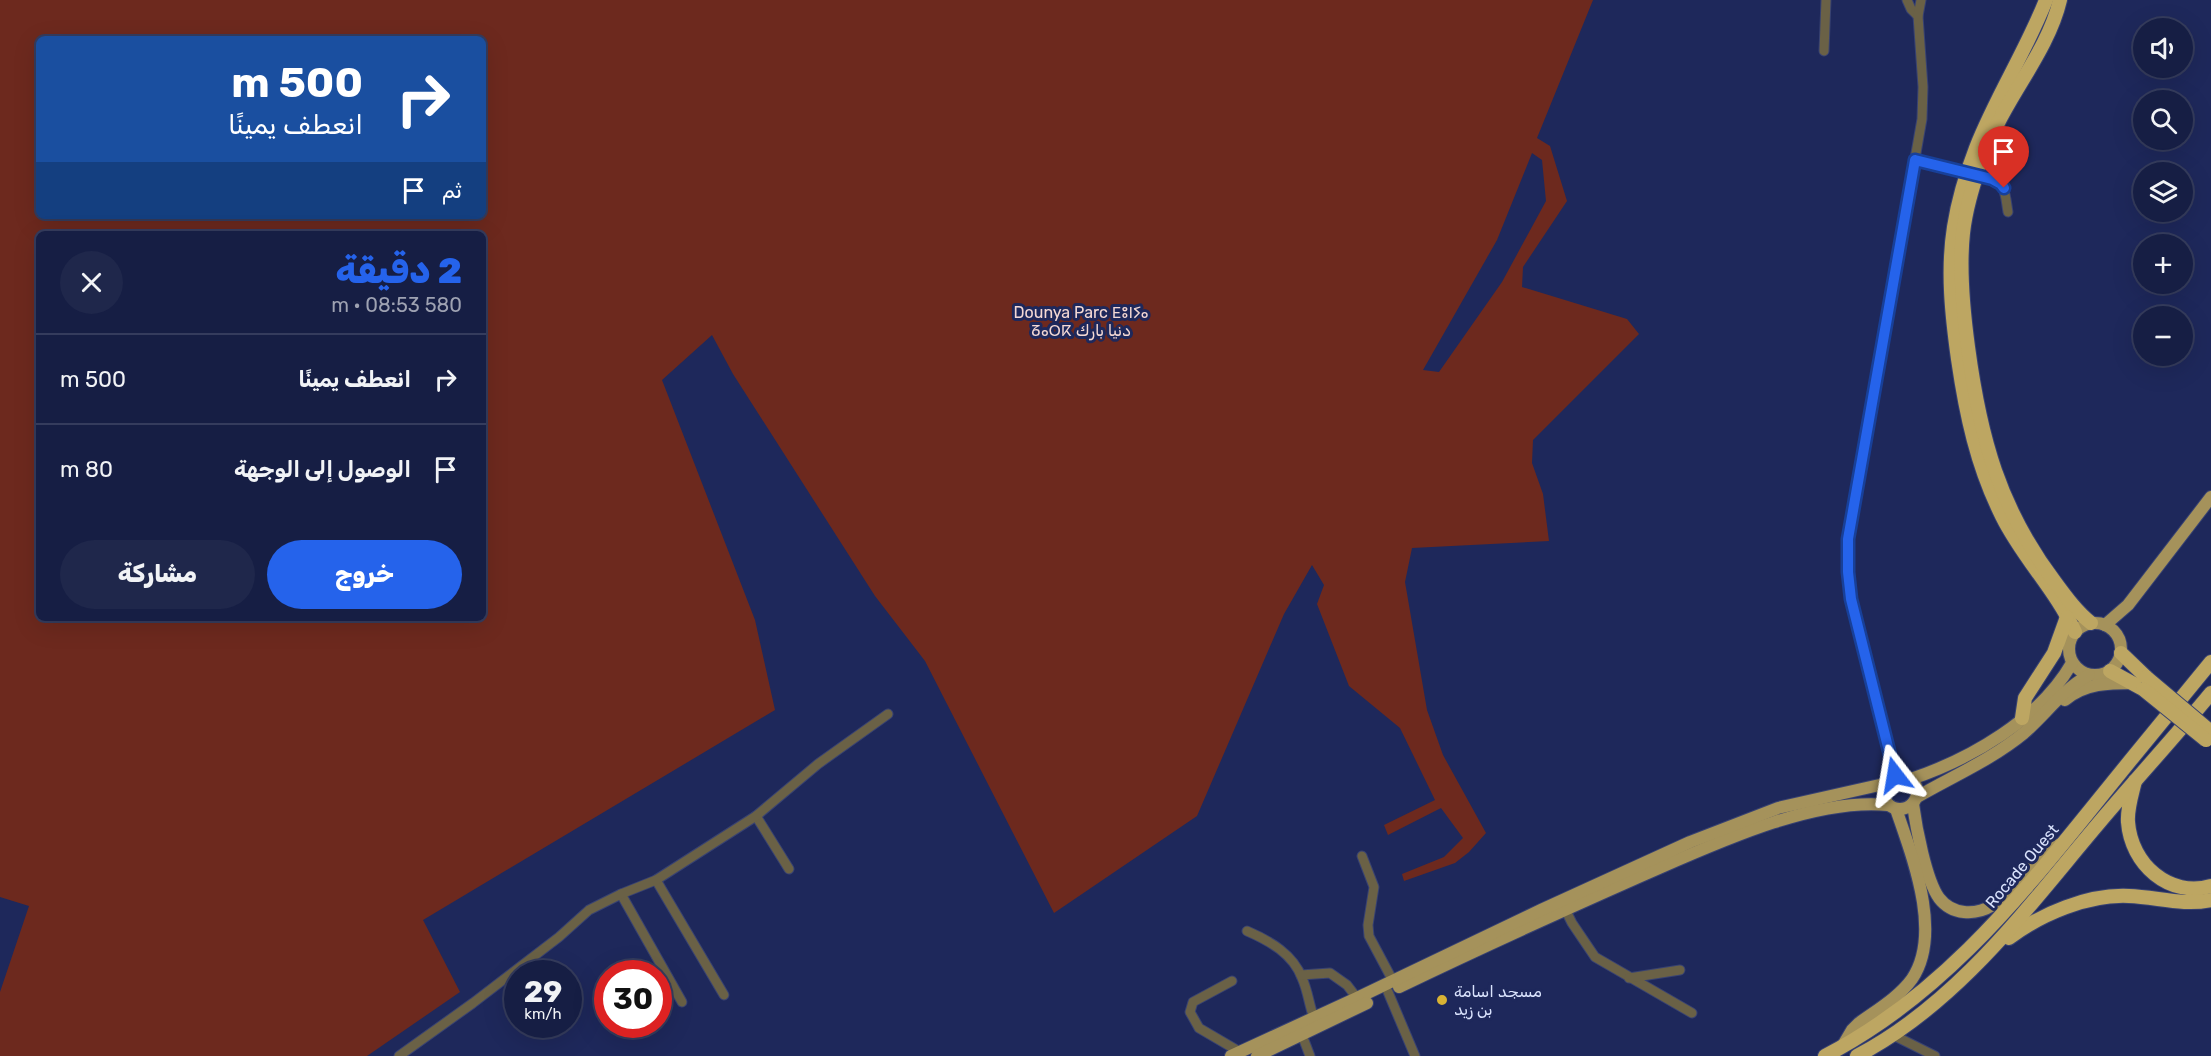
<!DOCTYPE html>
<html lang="ar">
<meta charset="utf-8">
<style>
body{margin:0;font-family:Rubik,"Noto Naskh Arabic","Noto Sans Tifinagh",sans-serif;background:#1f274b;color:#f1f3f6;direction:rtl;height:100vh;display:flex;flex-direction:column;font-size:22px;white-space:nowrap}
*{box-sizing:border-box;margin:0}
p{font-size:20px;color:#9ea2b2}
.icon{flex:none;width:33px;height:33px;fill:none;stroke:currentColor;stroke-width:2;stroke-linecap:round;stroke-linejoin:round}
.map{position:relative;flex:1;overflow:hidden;direction:ltr}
.details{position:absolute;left:36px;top:231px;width:450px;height:390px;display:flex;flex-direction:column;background:#161e44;border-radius:9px;box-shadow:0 6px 24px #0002,0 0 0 2px #353c5d;direction:rtl}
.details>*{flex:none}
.banner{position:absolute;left:36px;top:36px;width:450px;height:183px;border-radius:9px;box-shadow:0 6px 24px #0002,0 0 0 2px #353c5d;direction:rtl;background:#1a4fa0;color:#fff;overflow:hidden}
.tools{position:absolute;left:2133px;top:18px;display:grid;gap:12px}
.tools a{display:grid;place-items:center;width:60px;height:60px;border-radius:50%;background:#161e44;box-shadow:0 6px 24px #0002,0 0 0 2px #353c5d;font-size:30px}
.speed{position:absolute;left:504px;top:960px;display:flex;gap:12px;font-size:30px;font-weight:700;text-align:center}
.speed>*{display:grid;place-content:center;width:78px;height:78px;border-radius:50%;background:#161e44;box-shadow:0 6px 24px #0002,0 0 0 2px #353c5d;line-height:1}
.speed small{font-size:15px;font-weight:400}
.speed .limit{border:9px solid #d22;background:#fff;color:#111}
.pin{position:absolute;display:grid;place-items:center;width:51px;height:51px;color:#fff;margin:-62px -26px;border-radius:50% 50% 50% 0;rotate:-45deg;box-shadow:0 0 6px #0007}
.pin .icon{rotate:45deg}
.me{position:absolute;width:66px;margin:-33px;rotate:346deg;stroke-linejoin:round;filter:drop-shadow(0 0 4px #0008)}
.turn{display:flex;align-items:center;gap:21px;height:126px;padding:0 24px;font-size:27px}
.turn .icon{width:78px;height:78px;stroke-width:2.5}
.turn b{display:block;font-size:42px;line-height:51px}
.then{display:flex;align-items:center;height:57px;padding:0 24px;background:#0003;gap:12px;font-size:22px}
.round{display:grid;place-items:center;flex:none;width:63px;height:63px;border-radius:32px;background:#1f274b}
.overview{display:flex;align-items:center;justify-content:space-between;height:102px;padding:0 24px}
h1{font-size:36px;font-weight:800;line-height:45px;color:#2563eb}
.cta{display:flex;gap:12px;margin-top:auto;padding:12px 24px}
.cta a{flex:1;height:69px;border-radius:36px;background:#2563eb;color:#fff;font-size:24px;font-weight:800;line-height:69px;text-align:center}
.cta a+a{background:#1f274b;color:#f1f3f6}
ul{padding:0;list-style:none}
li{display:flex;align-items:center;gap:18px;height:90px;padding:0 24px;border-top:2px solid #353c5d}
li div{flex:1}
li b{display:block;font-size:22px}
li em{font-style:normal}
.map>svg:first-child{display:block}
.green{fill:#6d291e;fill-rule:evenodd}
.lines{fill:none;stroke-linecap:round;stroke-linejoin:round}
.minor-casing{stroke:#384272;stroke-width:11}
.major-casing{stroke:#384272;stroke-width:14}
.highway-casing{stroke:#384272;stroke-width:16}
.minor{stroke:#6a6146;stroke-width:9}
.major{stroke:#a5925b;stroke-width:12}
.highway{stroke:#bda662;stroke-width:14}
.minor-bridge-casing{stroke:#384272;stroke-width:11;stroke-linecap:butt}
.highway-bridge-casing{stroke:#384272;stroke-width:16;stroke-linecap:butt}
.minor-bridge{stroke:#6a6146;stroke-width:9}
.highway-bridge{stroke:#bda662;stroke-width:14}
.route-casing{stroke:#184099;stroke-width:15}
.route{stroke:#2563eb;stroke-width:10}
.poi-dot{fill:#d9b334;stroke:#1e285b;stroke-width:2}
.labels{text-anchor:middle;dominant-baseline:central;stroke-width:6;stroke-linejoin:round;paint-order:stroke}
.park-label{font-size:16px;fill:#f5d9d4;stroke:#1e285b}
.street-label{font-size:16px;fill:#dae3fd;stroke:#1e285b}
.poi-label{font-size:16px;fill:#dae3fd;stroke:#1e285b;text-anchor:start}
</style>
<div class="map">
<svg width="2211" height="1056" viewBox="0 0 2211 1056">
<rect width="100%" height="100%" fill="#1e285b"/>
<path class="green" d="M 0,0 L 1593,0 L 1537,138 L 1550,146 L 1567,201 L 1523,267 L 1522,287 L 1627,319 L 1639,334 L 1533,440 L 1532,463 L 1543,494 L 1549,541 L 1412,548 L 1405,582 L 1427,710 L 1443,755 L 1486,833 L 1469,852 L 1455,863 L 1404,881 L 1402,874 L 1444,857 L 1463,838 L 1441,808 L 1388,835 L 1384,825 L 1435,800 L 1400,728 L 1349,686 L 1317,604 L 1324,585 L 1312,565 L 1284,614 L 1197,816 L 1054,913 L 925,661 L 875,596 L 733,374 L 712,335 L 662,380 L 755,620 L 775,710 L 423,920 L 460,992 L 367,1056 L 0,1056 L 0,992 L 29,906 L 0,897 ZM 39,39 L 483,39 L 483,216 L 39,216 ZM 1532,153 L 1542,160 L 1546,201 L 1502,282 L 1439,372 L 1423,370 L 1497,240 ZM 39,234 L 483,234 L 483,618 L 39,618 Z"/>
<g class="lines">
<g class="minor-casing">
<g id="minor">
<polyline points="1907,0 1911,9 1918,16"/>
<polyline points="1824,51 1826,0"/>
<polyline points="1915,160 1948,169"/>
<path d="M 1992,179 C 2007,187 2005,196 2008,212"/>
<polyline points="1895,775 1851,599 1848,572 1848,539 1922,119 1923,87 1918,16 1921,0"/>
<polyline points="756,816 789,869"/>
<polyline points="1362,856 1374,887 1368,925 1369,936 1393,981"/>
<polyline points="656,880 724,995"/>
<polyline points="621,894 682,1002"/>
<polyline points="1565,909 1572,923 1595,957 1692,1013"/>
<path d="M 1247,931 C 1270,941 1293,954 1302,978 C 1308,991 1309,1005 1314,1018"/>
<polyline points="1301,975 1330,973 1347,985 1357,998"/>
<polyline points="1629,978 1680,970"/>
<polyline points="1232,981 1193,1002 1190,1012 1199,1028 1240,1052"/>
<polyline points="1388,992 1415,1056"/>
<polyline points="1302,1035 1310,1056"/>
<polyline points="1893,1035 1935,1056"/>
<polyline points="399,1056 473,1003 559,937 589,910 621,894 656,880 756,816 818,764 888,714"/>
</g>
</g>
<g class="major-casing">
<g id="major">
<circle cx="2095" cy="649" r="26"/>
<polyline points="2105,625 2128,605 2211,497"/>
<path d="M 2065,700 C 2085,683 2109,683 2134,683"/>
<circle cx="1900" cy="792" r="17"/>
<path d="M 1911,779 C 1971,759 2040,719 2072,663"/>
<path d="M 1917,797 C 1953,776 1991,760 2024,733 C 2046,714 2062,690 2089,675"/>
<path d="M 1913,804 C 1916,827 1926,880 1939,898 C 1952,915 1975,916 1993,905 L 2046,851 L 2065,842"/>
<path d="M 1399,987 C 1476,950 1555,914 1634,879 C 1706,848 1810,797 1888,805"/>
<path d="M 1842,1047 L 1852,1030 L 1859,1023 C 1877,1010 1899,997 1912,979 C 1943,933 1912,856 1896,809"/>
<polyline points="1231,1056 1357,998 1541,910 1690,842 1778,808 1884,784"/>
<polyline points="1257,1056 1367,1003"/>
</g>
</g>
<g class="highway-casing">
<g id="highway">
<path d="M 2046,0 C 2026,51 1996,97 1976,148 C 1966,174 1958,201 1954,227 C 1947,271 1952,316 1958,359 C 1966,414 1977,466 2002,516 C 2022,557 2056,590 2075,632"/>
<path d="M 2060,0 C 2050,43 2019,82 1999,121 C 1994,131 1988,140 1984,150 C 1976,177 1966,205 1963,233 C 1959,270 1963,310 1968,347 C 1980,437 1999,508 2055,582 C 2066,597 2077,612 2091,623"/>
<polyline points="2121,653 2146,677"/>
<polyline points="2110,671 2143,689"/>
<polyline points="2022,718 2025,698 2054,653 2067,617"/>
<path d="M 2135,781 C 2132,794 2127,808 2128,822 C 2131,864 2169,898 2211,886"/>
<path d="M 2009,938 C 2041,914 2088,894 2129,896 C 2157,897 2183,906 2211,900"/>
<path d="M 1825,1056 C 1935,999 2011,908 2087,814 C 2128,763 2169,713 2211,662"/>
<path d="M 1857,1056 C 1958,1003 2026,909 2098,824 C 2135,780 2174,738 2211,693"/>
</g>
</g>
<use href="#minor" class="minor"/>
<use href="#major" class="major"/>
<use href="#highway" class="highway"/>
<g class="minor-bridge-casing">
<polyline id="minor-bridge" points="1948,169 1992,179"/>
</g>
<g class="highway-bridge-casing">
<g id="highway-bridge">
<polyline points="2146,677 2211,732"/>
<polyline points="2143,689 2206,740"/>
</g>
</g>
<use href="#minor-bridge" class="minor-bridge"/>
<use href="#highway-bridge" class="highway-bridge"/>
</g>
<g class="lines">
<g class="route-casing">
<polyline id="route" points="1895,775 1851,599 1848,572 1848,539 1915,160 1992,179 2001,184 2004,188"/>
</g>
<use href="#route" class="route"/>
</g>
<circle class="poi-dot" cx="1442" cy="1000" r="6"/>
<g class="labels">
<g class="park-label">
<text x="1081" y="312">Dounya Parc ⴹⵓⵏⵢⴰ<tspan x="1081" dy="18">ⵒⴰⵔⴽ دنيا بارك</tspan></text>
</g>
<g class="street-label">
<text transform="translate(2022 866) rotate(-50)">Rocade Ouest</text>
</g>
<g class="poi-label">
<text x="1454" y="991">مسجد اسامة<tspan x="1454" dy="18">بن زيد</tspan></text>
</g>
</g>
</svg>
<div class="tools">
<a><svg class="icon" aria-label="sound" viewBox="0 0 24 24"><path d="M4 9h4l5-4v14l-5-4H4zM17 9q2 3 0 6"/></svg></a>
<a><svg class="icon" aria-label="search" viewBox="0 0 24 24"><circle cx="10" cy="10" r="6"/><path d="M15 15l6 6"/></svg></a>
<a><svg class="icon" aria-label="layers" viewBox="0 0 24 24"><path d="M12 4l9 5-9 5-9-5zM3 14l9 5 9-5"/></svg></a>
<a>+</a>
<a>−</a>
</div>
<div class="speed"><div>29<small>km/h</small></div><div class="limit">30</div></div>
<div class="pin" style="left:2004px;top:188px;background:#d93025"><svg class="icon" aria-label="arrive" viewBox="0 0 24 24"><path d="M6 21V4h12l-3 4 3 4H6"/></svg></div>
<svg class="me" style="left:1895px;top:775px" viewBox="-20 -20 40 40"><path d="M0-17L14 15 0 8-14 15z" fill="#2563eb" stroke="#fff" stroke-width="4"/></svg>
<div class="banner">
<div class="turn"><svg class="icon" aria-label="right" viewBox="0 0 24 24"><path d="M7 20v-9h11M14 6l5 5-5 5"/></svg><div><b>500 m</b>انعطف يمينًا</div></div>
<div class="then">ثم<svg class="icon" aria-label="arrive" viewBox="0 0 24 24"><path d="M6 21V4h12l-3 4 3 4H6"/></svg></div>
</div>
<section class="details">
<div class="overview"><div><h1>2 دقيقة</h1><p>580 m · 08:53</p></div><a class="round"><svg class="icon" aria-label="close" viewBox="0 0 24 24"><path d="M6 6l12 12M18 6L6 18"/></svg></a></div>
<ul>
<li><svg class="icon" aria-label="right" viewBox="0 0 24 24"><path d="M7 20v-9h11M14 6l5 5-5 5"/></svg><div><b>انعطف يمينًا</b></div><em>500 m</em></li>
<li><svg class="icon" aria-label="arrive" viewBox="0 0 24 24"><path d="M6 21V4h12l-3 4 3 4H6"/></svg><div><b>الوصول إلى الوجهة</b></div><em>80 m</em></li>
</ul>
<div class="cta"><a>خروج</a><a>مشاركة</a></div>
</section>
</div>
